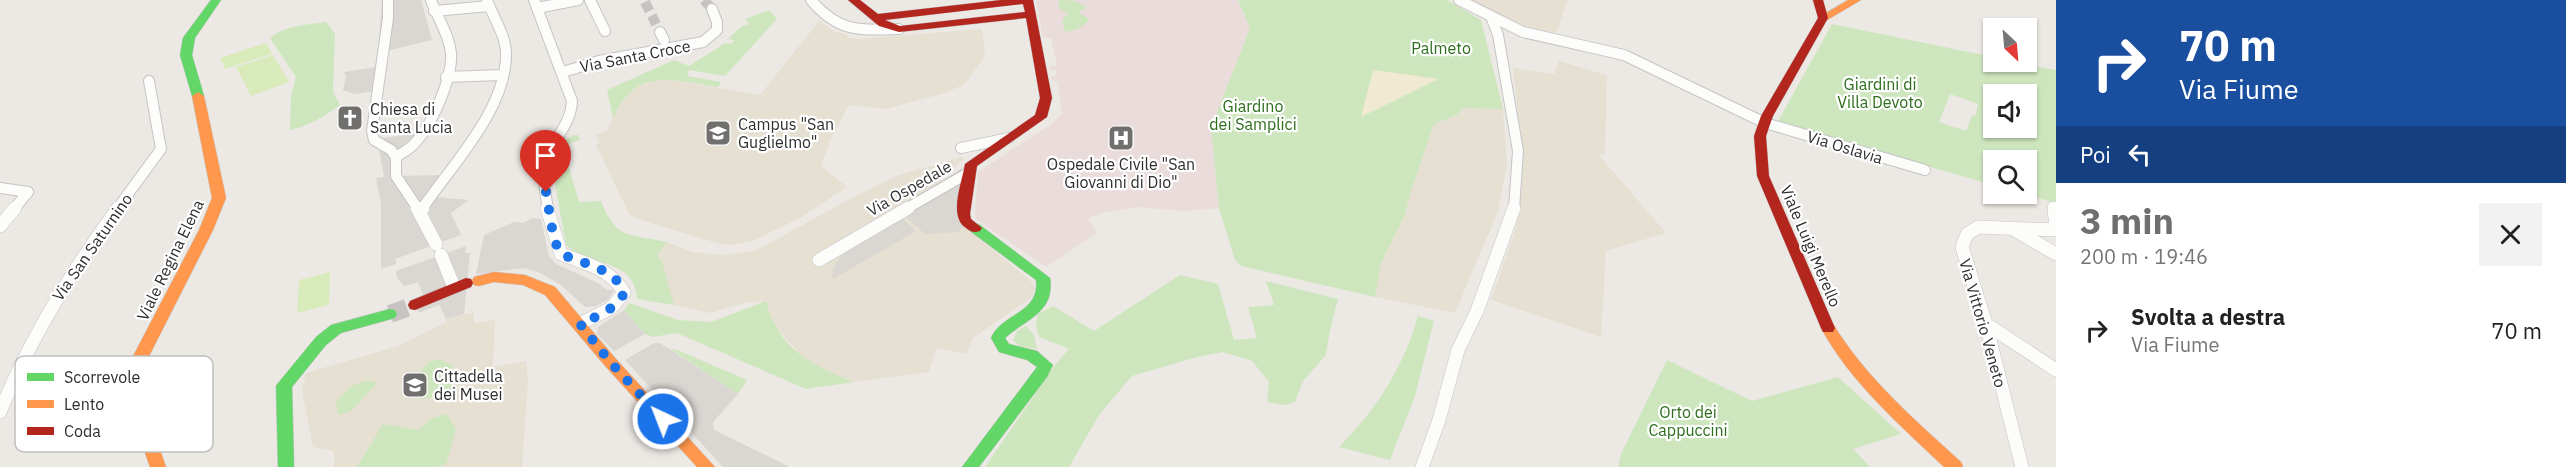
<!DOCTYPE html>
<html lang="it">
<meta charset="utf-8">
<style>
body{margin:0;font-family:"IBM Plex Sans",sans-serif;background:#f2f2f2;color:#222;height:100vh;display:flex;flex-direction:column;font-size:22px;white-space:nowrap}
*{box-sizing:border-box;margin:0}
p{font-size:20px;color:#767676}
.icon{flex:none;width:33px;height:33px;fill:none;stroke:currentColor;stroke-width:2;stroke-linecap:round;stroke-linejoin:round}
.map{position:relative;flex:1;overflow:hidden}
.sheet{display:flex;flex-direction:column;background:#fff;width:510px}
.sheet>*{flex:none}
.hud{background:#1a4fa0;color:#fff;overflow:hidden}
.needle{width:39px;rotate:154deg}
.buttons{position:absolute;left:1983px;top:18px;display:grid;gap:12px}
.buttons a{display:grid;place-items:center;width:54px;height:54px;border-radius:0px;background:#fff;box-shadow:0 2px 4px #0004;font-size:30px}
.pin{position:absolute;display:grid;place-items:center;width:51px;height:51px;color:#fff;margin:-62px -26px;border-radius:50% 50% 50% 0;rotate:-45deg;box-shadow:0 0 6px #0007}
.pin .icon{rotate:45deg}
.me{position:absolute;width:66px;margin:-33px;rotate:317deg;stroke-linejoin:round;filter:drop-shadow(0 0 4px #0008)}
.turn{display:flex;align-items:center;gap:21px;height:126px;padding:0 24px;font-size:27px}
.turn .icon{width:78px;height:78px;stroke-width:2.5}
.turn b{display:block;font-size:42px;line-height:51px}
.then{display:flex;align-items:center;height:57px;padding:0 24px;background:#0003;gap:12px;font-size:22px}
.round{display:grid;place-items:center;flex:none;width:63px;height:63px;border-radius:0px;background:#f2f2f2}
.overview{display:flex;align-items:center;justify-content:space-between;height:102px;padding:0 24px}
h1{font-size:36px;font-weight:800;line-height:45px;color:#706f6e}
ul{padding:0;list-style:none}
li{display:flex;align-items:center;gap:18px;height:90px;padding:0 24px}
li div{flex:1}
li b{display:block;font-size:22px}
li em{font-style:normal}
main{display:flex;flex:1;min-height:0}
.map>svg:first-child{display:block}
.education{fill:#e6e0d3}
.medical{fill:#e9dcdb}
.green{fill:#cee6be;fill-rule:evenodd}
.sand{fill:#f0ead3}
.pitch{fill:#d9eabb}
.plaza{fill:#dad6d2}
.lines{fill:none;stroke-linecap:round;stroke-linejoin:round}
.street-tunnel{stroke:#c6c3c0;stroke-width:10;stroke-dasharray:10 5;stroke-linecap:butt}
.secondary-tunnel{stroke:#c6c3c0;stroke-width:18;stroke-dasharray:18 9;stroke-linecap:butt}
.street-far1-casing{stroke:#c5c4c5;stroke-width:12}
.street-casing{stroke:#c5c4c5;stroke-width:14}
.fast-casing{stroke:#c5c4c5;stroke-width:1}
.slow-casing{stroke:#c5c4c5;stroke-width:1}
.jam-casing{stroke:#c5c4c5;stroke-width:1}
.street-far1{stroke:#fcfcfb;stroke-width:10}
.street{stroke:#fcfcfb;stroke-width:13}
.fast{fill:#63d668;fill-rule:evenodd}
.slow{fill:#ff974d;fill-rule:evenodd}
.jam{fill:#b3261e;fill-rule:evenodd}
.route{stroke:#1a73e8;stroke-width:10;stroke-dasharray:0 18}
.labels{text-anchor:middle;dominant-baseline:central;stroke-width:4.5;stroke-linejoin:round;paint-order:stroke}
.park-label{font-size:16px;fill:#2c6e1b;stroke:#fff}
.street-label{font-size:16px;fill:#2e2e2e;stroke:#fff}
.poi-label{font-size:16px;fill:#2e2e2e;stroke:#fff;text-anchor:start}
.key{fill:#fff;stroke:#c0c0c0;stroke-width:1.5}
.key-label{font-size:16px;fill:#2e2e2e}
</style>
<main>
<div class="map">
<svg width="2056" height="467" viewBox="0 0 2056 467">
<rect width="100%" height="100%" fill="#ece8e4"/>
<g class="education">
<polygon points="1468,0 1567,0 1557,33 1523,26"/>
<polygon points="819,21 836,32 848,35 847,37 859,39 982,29 985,56 965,84 945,93 886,109 849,105 832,136 821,166 847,187 802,217 753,241 730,245 717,243 634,218 628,212 601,155 596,146 599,141 595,135 608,130 617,107 632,89 660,78 760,95"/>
<polygon points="1559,61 1607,75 1605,155 1598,154 1666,233 1606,251 1601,337 1491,300 1516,228 1523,159 1513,68 1554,74"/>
<polygon points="1474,106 1503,109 1507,165 1498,211 1455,313 1375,297 1381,263 1404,217 1412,188 1434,124 1457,115 1463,108"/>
<polygon points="962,157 963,160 940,180 962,184 958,221 1030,280 1035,288 1032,297 972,339 967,354 936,348 929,372 854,382 823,370 805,359 778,330 770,318 765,301 744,303 710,313 674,305 654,258 667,242 693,252 722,255 755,251 859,194 899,175"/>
<polygon points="474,312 474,323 495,320 493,367 526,361 528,380 522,467 334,467 334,451 313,447 302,391 306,373 398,346 446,322 446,319"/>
</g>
<polygon class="medical" points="1036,0 1238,0 1250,28 1211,127 1219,208 1183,211 1138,207 1101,213 1087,219 1098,232 1046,267 976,219 975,215 978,172 1053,123 1062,114 1058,81 1052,81 1051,76 1057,76 1056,70 1050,70 1049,66 1057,65 1051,38 1043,38"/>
<g class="green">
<path d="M 1058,0 C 1070,0 1077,0 1087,8 L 1081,10 L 1080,14 L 1089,18 C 1084,28 1075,30 1065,32 L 1062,20 L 1068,14 L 1060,9 Z"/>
<polygon points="1238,0 1447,0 1481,20 1503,109 1463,108 1457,115 1434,124 1412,188 1404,217 1381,263 1375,297 1241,266 1235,260 1219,208 1211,127 1250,28"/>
<path d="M 769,10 L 777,19 L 725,76 L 689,70 L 687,76 L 721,82 L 718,87 C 672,80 636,66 613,118 L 607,90 L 674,60 L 689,66 L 725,43 L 731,44 L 734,40 L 728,39 L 741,27 L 749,24 L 745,19 Z"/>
<path d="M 326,22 L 335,34 L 333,92 L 340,105 C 326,115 307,127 290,130 L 291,95 L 296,77 L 270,38 C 285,25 306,25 326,22 Z"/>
<path d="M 1832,24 L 1993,57 L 1994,62 L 2013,62 L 2056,70 L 2056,203 L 2023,194 L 2026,194 L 2026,160 L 1994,160 L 1993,185 L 1777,123 ZM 1950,94 L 1978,104 L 1975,116 L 1972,115 L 1966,131 L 1939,122 ZM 1994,94 L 2026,94 L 2026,128 L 1994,128 Z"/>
<path d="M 574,135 L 578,135 L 580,140 L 570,143 L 564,150 L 579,202 L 601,201 C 616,240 630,234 667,242 L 657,255 L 662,262 L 674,305 L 637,299 C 635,258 590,267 566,245 L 551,161 L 563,141 Z"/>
<polygon points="1180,275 1218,284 1234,340 1257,338 1248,307 1274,305 1266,281 1338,299 1330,330 1326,355 1303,381 1295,402 1286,405 1267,402 1269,382 1252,361 1223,352 1197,357 1132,376 1099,415 1069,467 985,467 1056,364 1069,349 1039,337 1036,325 1038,314 1053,306 1094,331"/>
<path d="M 766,301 C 777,347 812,366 854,382 L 806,389 L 677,333 L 653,337 L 645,334 L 624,310 L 629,303 L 678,320 L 711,322 Z"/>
<path d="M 1418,316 L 1434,321 L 1415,396 L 1390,460 L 1339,447 C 1377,409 1403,368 1418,316 Z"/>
<polygon points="1026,326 1034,335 1037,349 1020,346 1013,340 1017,331"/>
<polygon points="669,348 677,350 747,380 738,394"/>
<polygon points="439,359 453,366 450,393 423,399 402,394 429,362"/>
<polygon points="1667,360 1752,401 1838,377 1901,434 1853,449 1870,467 1618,467 1621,454"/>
<polygon points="368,380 377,383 351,411 338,415 336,401 351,386"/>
<polygon points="447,414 456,429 446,465 434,467 357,467 383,424 419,430 430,419"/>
</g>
<polygon class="sand" points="1373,70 1374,70 1438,79 1361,117"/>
<g class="pitch">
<polygon points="266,43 272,54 225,69 220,58"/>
<polygon points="273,55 289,82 251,96 236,67"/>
<polygon points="330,272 329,305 297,313 299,280"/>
</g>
<g class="plaza">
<polygon points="382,0 421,0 432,40 378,53"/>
<polygon points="377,67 374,91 355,94 343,90 346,76 344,72"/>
<polygon points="418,133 393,176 444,175 436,197 469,200 451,213 461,235 395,259 396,264 381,269 381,204 376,178 384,177 377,139"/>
<polygon points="961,169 972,173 970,220 958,232 925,234 897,209"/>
<polygon points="532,218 541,219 549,256 556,264 598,283 607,290 614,290 609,299 596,306 585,307 561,285 540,273 525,268 476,274 484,235 514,222 523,223"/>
<polygon points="902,218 916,231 833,279 832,274 835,265 845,249"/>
<polygon points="466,246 465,253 470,253 464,314 446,319 439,305 419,313 415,305 423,295 418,282 404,286 397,278 396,271"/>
<polygon points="624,310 645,334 614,351 597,334 598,327"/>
<polygon points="654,343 660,343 738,394 713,422 714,430 790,467 723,467 625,360"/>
</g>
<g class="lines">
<g class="street-tunnel">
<polyline points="704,0 712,9"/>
<polyline points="645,2 660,32"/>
</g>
<polyline class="secondary-tunnel" points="390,314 415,305"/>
<g class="street-far1-casing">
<g id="street-far1">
<polyline points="388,0 388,18 372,131 374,140 391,150 396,157"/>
<path d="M 534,0 L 572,101 C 571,124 555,136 548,157 C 542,174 545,193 548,209"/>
<polyline points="590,0 605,31"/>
<path d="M 811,0 C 839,33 859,30 899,29"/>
<polyline points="1459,0 1523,32 1624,55 1765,123 1925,170"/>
<polyline points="537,8 578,0"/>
<polyline points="434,11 489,6"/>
<polyline points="1492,19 1498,35 1518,151 1514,209"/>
<polyline points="660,32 664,40"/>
<polyline points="563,72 599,61 703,42 717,30 717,22 712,9"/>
<polyline points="446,77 502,75"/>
<polyline points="961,148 1009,138"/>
<path d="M 396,157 C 402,153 410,149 415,143 C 432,125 453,77 451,53 C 449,34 437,17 431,0"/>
<polyline points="396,157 396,176 418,209"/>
<polyline points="0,188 28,192"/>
<polyline points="14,209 28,192"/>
<polyline points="117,209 161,149 149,81"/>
<path d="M 422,209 C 451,166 508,108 506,52 C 505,34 493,17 487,0"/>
<polyline points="906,209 968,173"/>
<polyline points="2054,209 2054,207 2056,208"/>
</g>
</g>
<g class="street-casing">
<g id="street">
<polyline points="417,208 436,244"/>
<path d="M 547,208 L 561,254 C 584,263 612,269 624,293 L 611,308 L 580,324"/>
<polyline points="2054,208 2056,229"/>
<polyline points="420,213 423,208"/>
<polyline points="0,226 15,208"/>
<polyline points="2013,229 2056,254"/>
<polyline points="441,255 454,287"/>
<polyline points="819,260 908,208"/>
<polyline points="1986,324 2056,370"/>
<path d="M 0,412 C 30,338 71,272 118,208"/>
<polyline points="1422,467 1439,420 1458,350 1477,311 1514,208"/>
<polyline points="2022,467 1986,324 1962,247 1967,234 1978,227 2056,230"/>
</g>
</g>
<g class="fast-casing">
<g id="fast">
<polygon points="211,0 221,0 195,38 192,55 204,96 198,100 192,96 180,55 183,38"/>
<path d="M 975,223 L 980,225 L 1050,278 C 1055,313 1026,319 1005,338 L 1009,344 L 1037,351 L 1053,365 L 1047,377 L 979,467 L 962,467 L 1037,367 L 1027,360 L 999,352 L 991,338 C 1001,313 1040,314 1036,280 L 970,231 L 968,228 L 970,225 Z"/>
<polygon points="390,309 395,310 397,314 395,318 341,333 326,345 292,387 294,467 278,467 276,386 279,382 316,337 331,325"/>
</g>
</g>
<g class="slow-casing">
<g id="slow">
<polygon points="1848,0 1861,0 1827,20 1819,20 1818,18"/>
<polygon points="198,92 204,96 226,198 213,230 145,364 139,386 141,397 166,467 150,467 125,397 123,386 129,364 199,230 212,198 192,96"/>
<polygon points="494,272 525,275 555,287 616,359 715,467 697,467 606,367 545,295 523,285 494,282 479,286 474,285 472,281 474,277"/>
<path d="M 1828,322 L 1833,324 C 1867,379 1914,419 1961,462 L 1963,467 L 1944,467 C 1899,424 1851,383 1821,328 L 1823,324 Z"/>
</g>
</g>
<g class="jam-casing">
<g id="jam">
<path d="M 848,0 L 860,0 L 878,14 L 1001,0 L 1033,0 L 1052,98 L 1047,117 L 977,166 L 970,214 L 971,219 L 982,228 L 980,231 C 974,233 971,232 966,228 C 948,216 962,183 965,164 L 1035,115 L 1040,98 L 1026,18 L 899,32 L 879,26 ZM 1023,4 L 1025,12 L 900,26 L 885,20 Z"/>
<polygon points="1813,0 1823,0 1828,18 1773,116 1766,136 1769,176 1835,328 1833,332 1823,332 1821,328 1757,176 1754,136 1761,116 1818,18"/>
<polygon points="466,278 471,279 473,283 471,287 415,310 410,309 408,305 410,301"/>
</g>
</g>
<use href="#street-far1" class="street-far1"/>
<use href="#street" class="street"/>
<use href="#fast" class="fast"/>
<use href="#slow" class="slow"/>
<use href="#jam" class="jam"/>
</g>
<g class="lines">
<path class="route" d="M 546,192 L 554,240 L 561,254 C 581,263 617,269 624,293 C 616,310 595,317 580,324 L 611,363 L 663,419"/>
</g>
<defs>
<g id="church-square" transform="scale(1.35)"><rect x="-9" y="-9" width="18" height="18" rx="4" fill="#706f6e" stroke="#fff"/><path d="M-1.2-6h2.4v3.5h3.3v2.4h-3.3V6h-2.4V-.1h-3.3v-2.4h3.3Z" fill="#fff"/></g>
<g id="university-square" transform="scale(1.35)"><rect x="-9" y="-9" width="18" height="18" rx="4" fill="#706f6e" stroke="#fff"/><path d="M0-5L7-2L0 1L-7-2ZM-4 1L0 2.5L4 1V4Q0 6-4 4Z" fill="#fff"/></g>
<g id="hospital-square" transform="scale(1.35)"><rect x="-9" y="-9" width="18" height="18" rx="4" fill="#706f6e" stroke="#fff"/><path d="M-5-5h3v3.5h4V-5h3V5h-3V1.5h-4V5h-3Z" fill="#fff"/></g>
</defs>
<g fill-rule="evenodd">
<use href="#church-square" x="350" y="118"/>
<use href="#university-square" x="718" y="133"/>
<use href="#hospital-square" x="1121" y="138"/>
<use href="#university-square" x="415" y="385"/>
</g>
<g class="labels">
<g class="park-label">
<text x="1441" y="48">Palmeto</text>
<text x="1880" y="84">Giardini di<tspan x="1880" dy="18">Villa Devoto</tspan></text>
<text x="1253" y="106">Giardino<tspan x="1253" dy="18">dei Samplici</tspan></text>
<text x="1688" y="412">Orto dei<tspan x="1688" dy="18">Cappuccini</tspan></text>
</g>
<g class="street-label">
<text transform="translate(635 56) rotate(-11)">Via Santa Croce</text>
<text transform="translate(1845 147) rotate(17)">Via Oslavia</text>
<text transform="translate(909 188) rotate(-30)">Via Ospedale</text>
<text transform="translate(1811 246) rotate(67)">Viale Luigi Merello</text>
<text transform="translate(92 247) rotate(-55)">Via San Saturnino</text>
<text transform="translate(170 260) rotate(-64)">Viale Regina Elena</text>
<text transform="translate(1983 323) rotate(74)">Via Vittorio Veneto</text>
</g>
<g class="poi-label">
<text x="370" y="109">Chiesa di<tspan x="370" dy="18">Santa Lucia</tspan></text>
<text x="738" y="124">Campus "San<tspan x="738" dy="18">Guglielmo"</tspan></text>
<text x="1121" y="164" text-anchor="middle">Ospedale Civile "San<tspan x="1121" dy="18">Giovanni di Dio"</tspan></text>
<text x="434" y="376">Cittadella<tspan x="434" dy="18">dei Musei</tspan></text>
</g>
</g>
<rect x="15" y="356" width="198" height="96" rx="9" class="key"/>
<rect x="27" y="373" width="27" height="8" fill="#63d668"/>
<rect x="27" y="400" width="27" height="8" fill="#ff974d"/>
<rect x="27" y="427" width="27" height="8" fill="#b3261e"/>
<g class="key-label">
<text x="64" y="383">Scorrevole</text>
<text x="64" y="410">Lento</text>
<text x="64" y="437">Coda</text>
</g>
</svg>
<div class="buttons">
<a><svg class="needle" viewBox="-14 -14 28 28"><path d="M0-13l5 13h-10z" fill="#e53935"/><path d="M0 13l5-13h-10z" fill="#767676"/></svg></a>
<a><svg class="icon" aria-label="sound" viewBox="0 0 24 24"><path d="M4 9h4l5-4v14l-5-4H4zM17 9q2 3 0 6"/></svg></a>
<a><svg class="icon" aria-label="search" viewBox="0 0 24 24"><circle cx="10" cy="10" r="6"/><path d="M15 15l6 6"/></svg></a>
</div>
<div class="pin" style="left:546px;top:192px;background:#d93025"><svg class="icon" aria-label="arrive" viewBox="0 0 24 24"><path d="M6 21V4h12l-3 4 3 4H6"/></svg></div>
<svg class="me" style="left:663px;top:419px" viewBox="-20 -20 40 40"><circle r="17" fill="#1a73e8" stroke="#fff" stroke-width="3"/><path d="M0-11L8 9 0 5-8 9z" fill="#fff"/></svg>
</div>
<section class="sheet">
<div class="hud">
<div class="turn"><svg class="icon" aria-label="right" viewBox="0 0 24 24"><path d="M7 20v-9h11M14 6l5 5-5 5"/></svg><div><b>70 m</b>Via Fiume</div></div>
<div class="then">Poi<svg class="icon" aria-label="left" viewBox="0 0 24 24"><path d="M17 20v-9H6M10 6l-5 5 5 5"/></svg></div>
</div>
<div class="overview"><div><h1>3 min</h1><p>200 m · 19:46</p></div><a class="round"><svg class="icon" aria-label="close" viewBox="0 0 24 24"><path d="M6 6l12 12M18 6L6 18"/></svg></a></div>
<ul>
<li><svg class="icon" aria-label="right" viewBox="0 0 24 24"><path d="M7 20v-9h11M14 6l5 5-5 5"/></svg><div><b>Svolta a destra</b><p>Via Fiume</p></div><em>70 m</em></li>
</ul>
</section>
</main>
